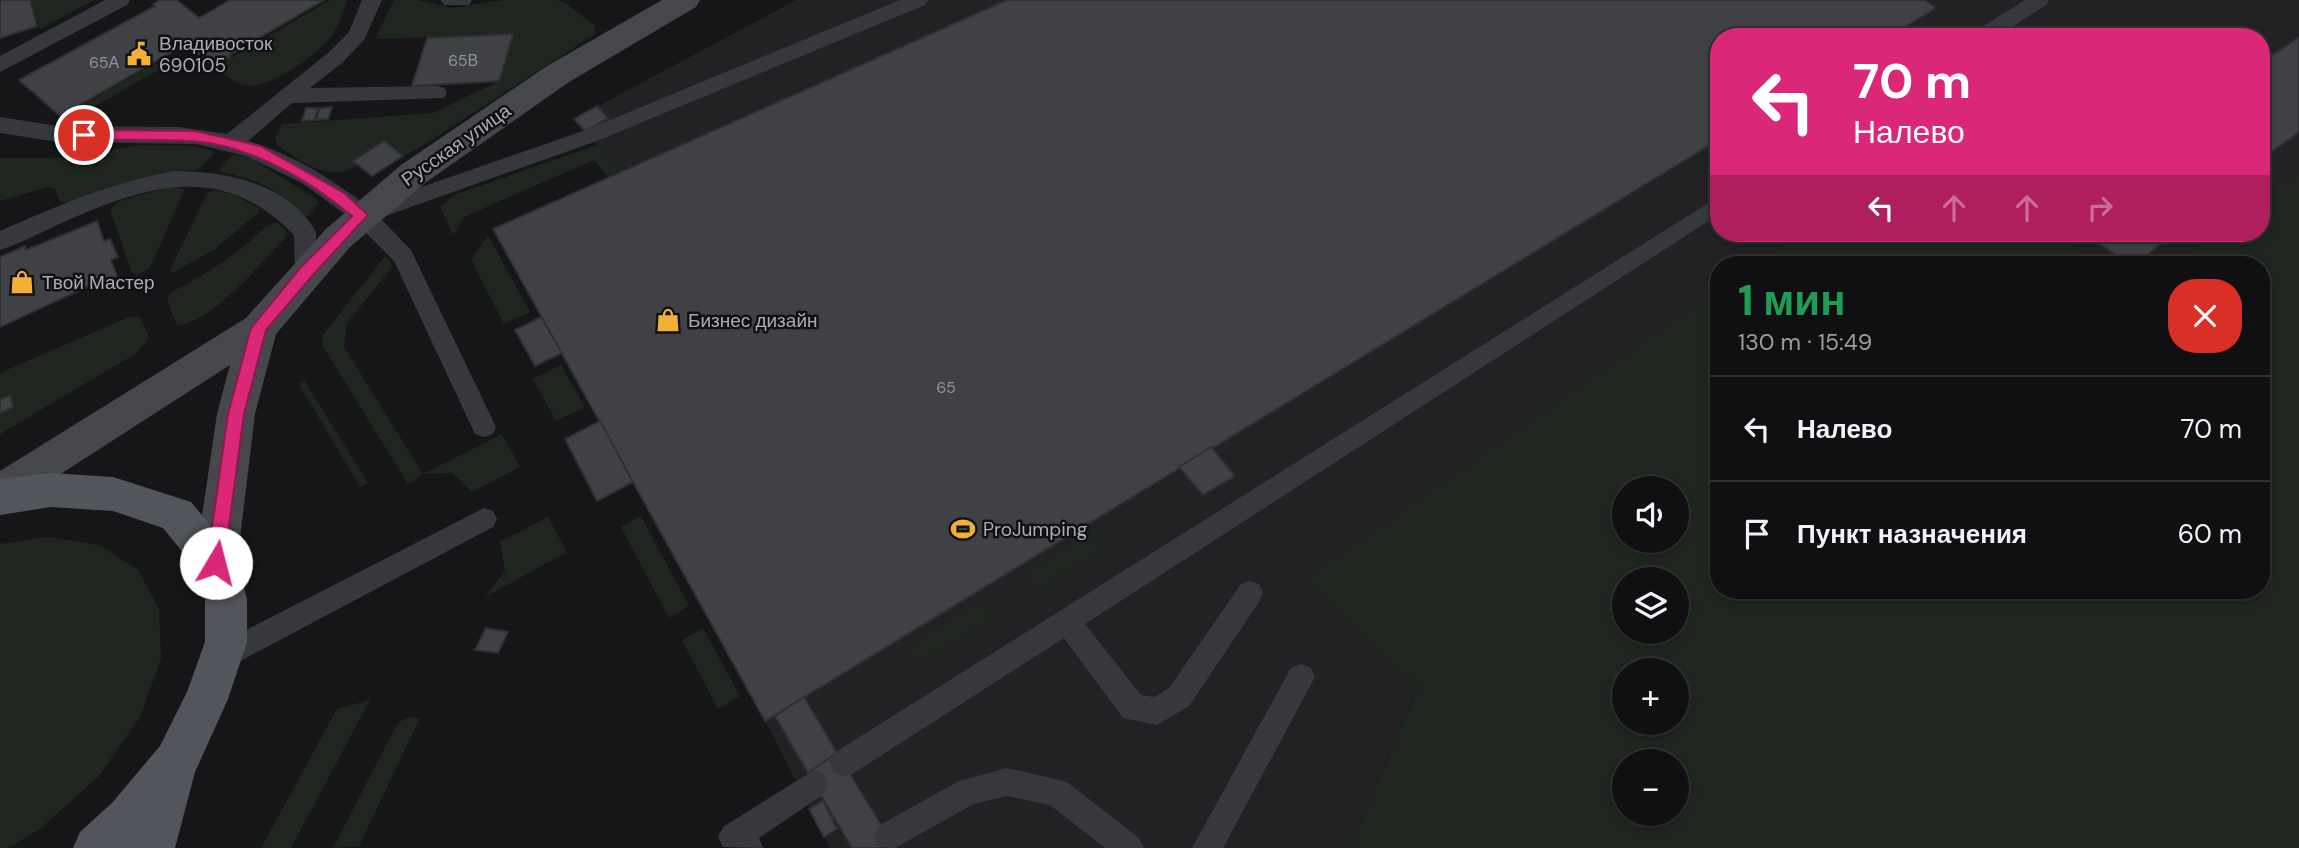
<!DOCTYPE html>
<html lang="ru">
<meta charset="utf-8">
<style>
body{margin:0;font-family:"DM Sans",sans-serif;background:#1e1e20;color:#f1f3f6;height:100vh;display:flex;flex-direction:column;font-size:26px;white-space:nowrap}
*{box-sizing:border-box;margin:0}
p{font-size:23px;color:#9c9d9f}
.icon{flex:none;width:38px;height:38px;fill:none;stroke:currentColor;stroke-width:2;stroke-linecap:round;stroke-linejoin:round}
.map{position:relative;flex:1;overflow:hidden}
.drawer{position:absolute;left:1710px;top:256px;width:560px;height:343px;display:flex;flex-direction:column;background:#101012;border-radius:28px;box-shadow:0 4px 10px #0003,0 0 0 2px #303032}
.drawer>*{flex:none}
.top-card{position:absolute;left:1710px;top:28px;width:560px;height:214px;border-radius:28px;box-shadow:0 4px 10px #0003,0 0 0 2px #303032;background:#db2777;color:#fff;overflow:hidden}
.tools{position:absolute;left:1612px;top:476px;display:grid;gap:14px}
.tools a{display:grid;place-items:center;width:77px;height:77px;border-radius:50%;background:#101012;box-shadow:0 4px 10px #0003,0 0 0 2px #303032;font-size:35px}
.pin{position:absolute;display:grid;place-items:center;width:60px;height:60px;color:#fff;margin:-30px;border:4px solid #fff;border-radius:50%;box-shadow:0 2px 7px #0007}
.me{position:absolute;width:77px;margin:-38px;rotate:8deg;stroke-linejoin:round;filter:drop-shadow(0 0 5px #0008)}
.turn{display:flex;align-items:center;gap:24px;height:147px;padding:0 28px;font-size:32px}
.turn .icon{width:91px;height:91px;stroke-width:2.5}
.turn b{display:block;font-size:49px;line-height:60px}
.lanes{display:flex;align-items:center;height:66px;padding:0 28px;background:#0003;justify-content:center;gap:35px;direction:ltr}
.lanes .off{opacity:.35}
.round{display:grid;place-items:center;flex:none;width:74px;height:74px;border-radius:28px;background:#1e1e20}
.head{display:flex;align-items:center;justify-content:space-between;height:119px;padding:0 28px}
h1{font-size:42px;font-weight:800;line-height:52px;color:#1e9e55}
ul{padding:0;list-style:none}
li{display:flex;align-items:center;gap:21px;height:105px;padding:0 28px;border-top:2px solid #303032}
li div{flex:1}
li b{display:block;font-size:26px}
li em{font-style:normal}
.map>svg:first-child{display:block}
.built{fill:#222225}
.green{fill:#1e261f;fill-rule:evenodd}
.building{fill:#404145;stroke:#303034;stroke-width:2}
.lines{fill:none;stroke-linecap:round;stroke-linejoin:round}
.lane{fill:#37383d;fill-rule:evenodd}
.secondary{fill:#45474d;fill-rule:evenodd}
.primary{fill:#53555c;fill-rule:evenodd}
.route{fill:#db2777;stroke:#8e194d;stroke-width:2}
.labels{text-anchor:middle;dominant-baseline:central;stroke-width:5;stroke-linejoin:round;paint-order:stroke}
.number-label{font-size:16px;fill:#8e929b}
.poi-label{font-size:19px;fill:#a8adb8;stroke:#111113;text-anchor:start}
.street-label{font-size:19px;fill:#a8adb8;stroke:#111113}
</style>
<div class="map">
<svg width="2299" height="848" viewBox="0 0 2299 848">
<rect width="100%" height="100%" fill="#161618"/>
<polygon class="built" points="796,0 2299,0 2299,244 2261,264 1971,264 1925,233 2261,233 2261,37 1718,37 1718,233 1798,233 1753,264 1718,264 1718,288 1301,580 1418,685 1350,848 830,848 755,701 493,229 621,172 574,119"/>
<g class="green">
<polygon points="30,0 94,0 40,29"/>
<path d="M 330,0 L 347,0 C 343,11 339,26 332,35 C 317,56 269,90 243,85 C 233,83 224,73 216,67 Z"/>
<path d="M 394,0 L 418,0 L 452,8 L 504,0 L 557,0 L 564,2 L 595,26 L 595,34 L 419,148 L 403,156 L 384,141 L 354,161 L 358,165 C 327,184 304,162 278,146 L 275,138 L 282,124 L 433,113 L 499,81 L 512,34 L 375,39 Z"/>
<polygon points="156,63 162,68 67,122 61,117"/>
<path d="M 139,145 L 191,146 L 211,150 L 213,154 L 198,170 C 150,171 113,186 69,202 L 60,202 L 55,189 L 48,187 L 0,201 L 0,158 L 62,158 Z"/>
<polygon points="597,145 622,172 609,178 594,160 464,217 453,235 440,207 454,195"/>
<path d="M 234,154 L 251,158 L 315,198 L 319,203 L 308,216 L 301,218 C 283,189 253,179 221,172 L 220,168 Z"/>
<path d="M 2299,172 L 2299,848 L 1350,848 L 1418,686 L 1301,580 L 1718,288 L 1718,590 L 2261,590 L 2261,264 L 2174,264 L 2217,233 L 2261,233 L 2261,200 ZM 1624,488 L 1676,488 L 1676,541 L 1624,541 ZM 1624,579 L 1676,579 L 1676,632 L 1624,632 ZM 1624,670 L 1676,670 L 1676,723 L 1624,723 ZM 1624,761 L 1676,761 L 1676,814 L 1624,814 Z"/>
<polygon points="169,187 185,189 150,268 138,275 132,273 110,210 119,201"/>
<polygon points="214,190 235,195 259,208 258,213 215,249 173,273 170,270 207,193"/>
<path d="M 277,222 L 287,232 L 285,238 C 258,266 216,319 177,326 L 167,300 L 170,293 C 198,278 226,262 250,241 C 258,233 266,224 277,222 Z"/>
<polygon points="1798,233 2053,233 2102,264 1753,264"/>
<polygon points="488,235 530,312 504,324 471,260"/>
<polygon points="385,256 393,266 347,323 344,347 423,474 502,434 520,467 472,492 452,473 423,474 408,484 322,345 323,335"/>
<polygon points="131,316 140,317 149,338 137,353 0,434 0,373"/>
<polygon points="561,365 585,407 556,421 533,379"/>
<polygon points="304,380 368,483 360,487 299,384"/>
<polygon points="641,516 689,606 669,618 621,527"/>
<polygon points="548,517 567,552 485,597 505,571 500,542"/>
<polygon points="1095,530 1107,545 1037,589 1026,573"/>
<polygon points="47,537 99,545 138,570 159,609 161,659 140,717 99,776 40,829 8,848 0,848 0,544"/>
<polygon points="983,600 994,616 919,663 908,646"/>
<polygon points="703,628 740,696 718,709 682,640"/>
<polygon points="370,700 291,848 261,848 337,709"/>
<polygon points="411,717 420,718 359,846 333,848 395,728 402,720"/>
</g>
<g class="building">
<polygon points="0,0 30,0 37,26 0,38"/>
<polygon points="160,0 177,0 199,18 230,0 324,0 228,56 230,57 214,67 186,44 60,116 19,80 155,6 153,4"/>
<polygon points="1007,0 1925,0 1936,8 1888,37 1718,37 1718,140 765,721 493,229"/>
<polygon points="513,34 499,81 412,86 427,38"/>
<polygon points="2299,37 2299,132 2261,160 2261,63"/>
<polygon points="597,106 608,118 585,131 574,119"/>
<polygon points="332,107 328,119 316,120 320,108"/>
<polygon points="306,108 318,108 314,120 302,121"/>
<polygon points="384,141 403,156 372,176 353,161"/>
<polygon points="97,221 104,241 110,239 118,257 111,260 117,276 91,285 0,327 0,257 25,246 26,250"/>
<polygon points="2082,233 2154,233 2165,240 2137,264 2130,264"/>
<polygon points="541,317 562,353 535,366 515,330"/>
<polygon points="10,395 13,407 0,413 0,400"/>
<polygon points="600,421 633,482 597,501 565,439"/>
<polygon points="1211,447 1235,476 1203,495 1179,467"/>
<polygon points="486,628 508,632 498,653 475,650"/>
<polygon points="804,697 837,753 808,773 775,716"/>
<polygon points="837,753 888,836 896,848 852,848 808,773"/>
<polygon points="823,801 837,829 824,837 809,809"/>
</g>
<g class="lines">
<g class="lane">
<polygon points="105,0 130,0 127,5 0,72 0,56"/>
<path d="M 362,0 L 382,0 L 364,40 L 342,63 L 310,88 L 437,86 L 444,88 L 447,93 L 444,98 L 292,103 L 248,141 C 292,154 330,178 367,206 L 583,131 L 900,0 L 928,0 L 925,5 L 597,141 L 380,218 L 411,250 L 496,427 L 493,434 L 484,437 L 475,434 L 394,261 L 353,220 L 302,183 L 246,156 L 196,144 L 58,142 L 0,133 L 0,117 L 58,126 L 179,127 L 227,134 L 328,53 L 349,32 Z"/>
<polygon points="441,0 472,0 469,5 444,5"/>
<polygon points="2025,0 2049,0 2046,5 1996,37 1971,37 1974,32"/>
<path d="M 174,171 C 224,171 289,183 316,232 L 317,271 L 314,277 L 306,280 L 298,277 L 295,271 L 294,235 C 226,165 155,182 73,218 C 49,228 25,242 0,250 L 0,231 C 57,206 112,182 174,171 Z"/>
<polygon points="1718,197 1718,215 1085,624 1141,695 1154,697 1169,688 1241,584 1250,581 1259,584 1263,593 1259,602 1189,706 1157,725 1123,718 1064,638 854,773 844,777 834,773 830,763 834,753"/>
<polygon points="484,508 493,511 497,519 493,527 231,666 221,670 211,666 207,657 211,648"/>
<polygon points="1301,664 1311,668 1315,677 1223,848 1192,848 1291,668"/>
<polygon points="1007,768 1067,782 1139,838 1144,848 1105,848 1050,805 1007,796 974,804 895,848 878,846 873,836 878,826 959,781"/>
<polygon points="814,770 824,774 828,784 824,794 759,838 763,848 723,847 718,837 723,827"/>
</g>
<polygon class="secondary" points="662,0 700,0 696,7 569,82 425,183 350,247 276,334 255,414 237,563 231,576 216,582 201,576 195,563 217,414 230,365 14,504 0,509 0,471 246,318 326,229 401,165 547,66"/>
<polygon class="primary" points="51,473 113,477 191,502 231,550 237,563 247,599 247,642 228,699 195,772 175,848 73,848 80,832 112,803 160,746 187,692 205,642 205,599 198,571 163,528 113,511 51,507 0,515 0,479"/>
</g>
<path class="route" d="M 84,130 L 195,131 L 260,146 L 344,193 L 368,215 L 312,276 L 266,330 L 244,414 L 224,563 L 222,569 L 216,571 L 210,569 L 207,563 L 228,414 L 251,328 L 301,267 L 352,216 C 308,179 250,145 192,141 C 156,139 120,140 84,140 L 77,135 Z"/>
<defs>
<g id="civic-bare" transform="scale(1.89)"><path d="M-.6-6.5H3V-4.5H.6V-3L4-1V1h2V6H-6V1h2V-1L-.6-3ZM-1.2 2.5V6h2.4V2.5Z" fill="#f2b134" stroke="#111113" stroke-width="2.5" paint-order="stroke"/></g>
<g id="shop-bare" transform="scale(1.89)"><path d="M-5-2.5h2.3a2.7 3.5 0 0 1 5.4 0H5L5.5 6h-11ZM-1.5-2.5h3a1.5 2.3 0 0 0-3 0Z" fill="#f2b134" stroke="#111113" stroke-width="2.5" paint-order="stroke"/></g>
<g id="stadium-bare" transform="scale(1.89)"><path d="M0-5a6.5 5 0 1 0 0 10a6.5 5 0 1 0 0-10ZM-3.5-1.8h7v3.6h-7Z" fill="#f2b134" stroke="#111113" stroke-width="2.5" paint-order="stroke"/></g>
</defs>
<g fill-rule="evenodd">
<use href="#civic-bare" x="139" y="54"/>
<use href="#shop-bare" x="22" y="282"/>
<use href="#shop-bare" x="668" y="320"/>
<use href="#stadium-bare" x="963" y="529"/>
</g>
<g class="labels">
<g class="number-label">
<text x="463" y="60">65В</text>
<text x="104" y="62">65А</text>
<text x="946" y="387">65</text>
</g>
<g class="poi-label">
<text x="159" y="43">Владивосток<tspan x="159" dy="22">690105</tspan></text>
<text x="42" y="282">Твой Мастер</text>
<text x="688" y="320">Бизнес дизайн</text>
<text x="983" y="529">ProJumping</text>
</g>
<g class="street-label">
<text transform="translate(456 145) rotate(-35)">Русская улица</text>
</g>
</g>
</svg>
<div class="tools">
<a><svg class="icon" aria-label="sound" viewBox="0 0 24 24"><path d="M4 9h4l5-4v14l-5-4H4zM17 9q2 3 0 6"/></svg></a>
<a><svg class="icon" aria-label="layers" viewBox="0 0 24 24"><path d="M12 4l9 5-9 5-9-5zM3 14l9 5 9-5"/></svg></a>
<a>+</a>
<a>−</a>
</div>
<div class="pin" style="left:84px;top:135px;background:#d93025"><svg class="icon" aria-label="arrive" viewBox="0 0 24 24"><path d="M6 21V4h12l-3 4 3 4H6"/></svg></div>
<svg class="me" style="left:216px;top:563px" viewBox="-20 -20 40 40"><circle r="19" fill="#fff"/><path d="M0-13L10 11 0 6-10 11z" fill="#db2777"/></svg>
<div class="top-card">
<div class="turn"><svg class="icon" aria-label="left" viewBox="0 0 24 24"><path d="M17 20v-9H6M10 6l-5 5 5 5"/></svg><div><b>70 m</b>Налево</div></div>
<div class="lanes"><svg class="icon" aria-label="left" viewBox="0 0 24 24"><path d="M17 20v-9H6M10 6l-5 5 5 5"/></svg><svg class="icon off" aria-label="ahead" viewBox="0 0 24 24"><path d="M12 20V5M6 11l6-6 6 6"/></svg><svg class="icon off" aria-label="ahead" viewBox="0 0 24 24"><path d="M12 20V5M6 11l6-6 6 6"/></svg><svg class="icon off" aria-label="right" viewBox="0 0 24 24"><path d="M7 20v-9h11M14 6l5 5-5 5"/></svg></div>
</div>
<section class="drawer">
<div class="head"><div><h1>1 мин</h1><p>130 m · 15:49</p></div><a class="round" style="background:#d93025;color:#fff"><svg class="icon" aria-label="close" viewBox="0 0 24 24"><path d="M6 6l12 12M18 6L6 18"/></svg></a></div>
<ul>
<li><svg class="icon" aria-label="left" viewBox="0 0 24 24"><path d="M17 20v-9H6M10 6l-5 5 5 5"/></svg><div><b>Налево</b></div><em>70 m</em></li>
<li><svg class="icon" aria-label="arrive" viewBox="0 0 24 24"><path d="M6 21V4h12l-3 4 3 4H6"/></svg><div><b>Пункт назначения</b></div><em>60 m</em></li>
</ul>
</section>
</div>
